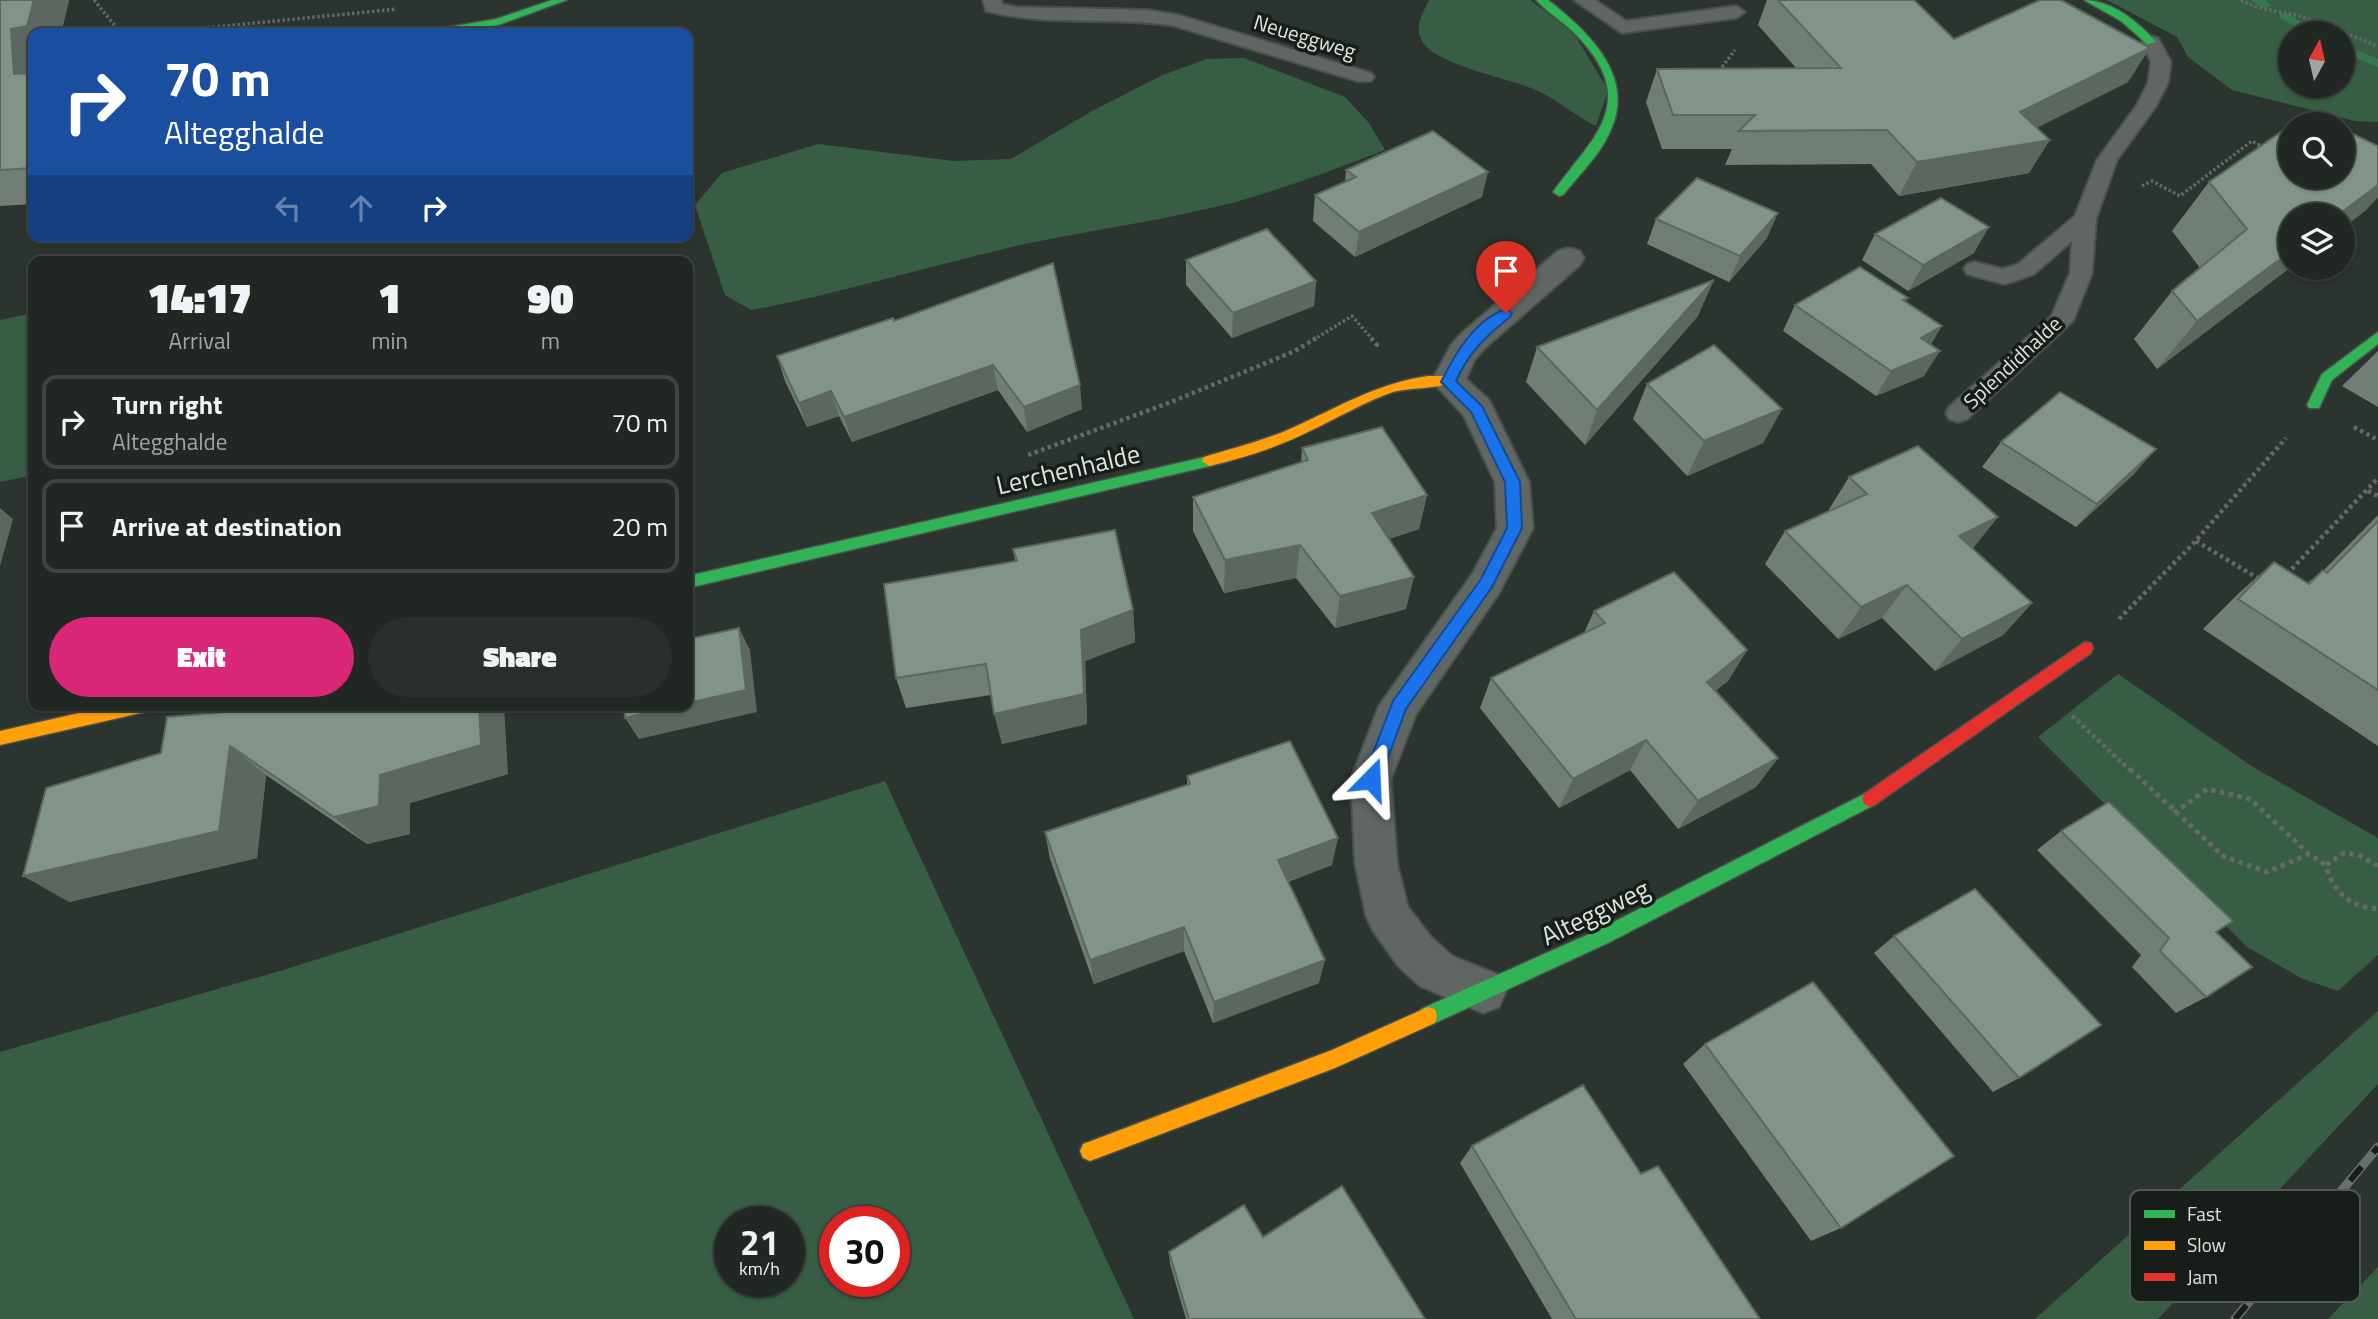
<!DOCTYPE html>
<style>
body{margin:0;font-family:"Titillium Web",sans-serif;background:#292f2b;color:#f1f3f6;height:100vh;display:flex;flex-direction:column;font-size:26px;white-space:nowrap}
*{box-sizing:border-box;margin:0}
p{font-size:23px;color:#a2a5a6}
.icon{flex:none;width:38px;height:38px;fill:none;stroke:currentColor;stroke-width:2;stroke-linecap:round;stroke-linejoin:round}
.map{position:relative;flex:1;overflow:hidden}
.side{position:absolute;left:28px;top:256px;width:665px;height:455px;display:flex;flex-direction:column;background:#212723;border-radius:14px;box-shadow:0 2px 5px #0004,0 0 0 2px #3e4441}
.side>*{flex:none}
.guide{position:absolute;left:28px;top:28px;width:665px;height:214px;border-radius:14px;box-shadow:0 2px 5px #0004,0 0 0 2px #3e4441;background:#1a4fa0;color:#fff;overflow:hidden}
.needle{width:46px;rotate:8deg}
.tools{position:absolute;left:2278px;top:21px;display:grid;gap:14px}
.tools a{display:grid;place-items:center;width:77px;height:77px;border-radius:50%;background:#212723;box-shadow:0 2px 5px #0004,0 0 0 2px #3e4441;font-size:35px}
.speed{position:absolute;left:714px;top:1206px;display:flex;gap:14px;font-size:35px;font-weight:700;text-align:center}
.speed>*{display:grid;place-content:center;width:91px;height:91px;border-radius:50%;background:#212723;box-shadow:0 2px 5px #0004,0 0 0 2px #3e4441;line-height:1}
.speed small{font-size:18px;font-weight:400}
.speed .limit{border:10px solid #d22;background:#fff;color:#111}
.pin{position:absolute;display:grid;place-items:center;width:60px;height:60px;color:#fff;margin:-72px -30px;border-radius:50% 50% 50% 0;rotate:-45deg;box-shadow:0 0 7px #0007}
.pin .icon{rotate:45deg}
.me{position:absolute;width:77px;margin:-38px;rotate:21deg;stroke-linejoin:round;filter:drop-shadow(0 0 5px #0008)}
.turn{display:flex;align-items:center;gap:24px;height:147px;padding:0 21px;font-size:32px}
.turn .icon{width:91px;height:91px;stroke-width:2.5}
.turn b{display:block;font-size:49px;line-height:60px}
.lanes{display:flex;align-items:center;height:66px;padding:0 21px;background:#0003;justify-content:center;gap:35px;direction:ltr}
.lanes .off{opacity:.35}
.eta{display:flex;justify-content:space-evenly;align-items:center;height:119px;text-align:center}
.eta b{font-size:42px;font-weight:800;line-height:49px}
.primary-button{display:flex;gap:14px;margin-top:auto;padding:14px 21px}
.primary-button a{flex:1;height:80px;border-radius:42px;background:#db2777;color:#fff;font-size:28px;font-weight:800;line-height:80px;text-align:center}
.primary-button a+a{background:#292f2b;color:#f1f3f6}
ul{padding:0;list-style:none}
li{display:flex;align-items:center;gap:21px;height:94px;margin:0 14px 10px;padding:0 7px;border:4px solid #3e4441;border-radius:14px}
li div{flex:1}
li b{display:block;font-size:26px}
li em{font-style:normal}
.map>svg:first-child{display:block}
.green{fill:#375e45;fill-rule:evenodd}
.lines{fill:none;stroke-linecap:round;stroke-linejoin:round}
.stream{fill:#397752;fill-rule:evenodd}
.lane-casing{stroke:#49504b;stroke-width:4}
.street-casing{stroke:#49504b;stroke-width:4}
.fast-casing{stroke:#49504b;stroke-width:3}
.slow-casing{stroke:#49504b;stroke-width:3}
.jam-casing{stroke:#49504b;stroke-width:3}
.path-far2{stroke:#646965;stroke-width:3.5;stroke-dasharray:2.5 2.5;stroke-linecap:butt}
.path-far1{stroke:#646965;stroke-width:4.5;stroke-dasharray:3.5 3.5;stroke-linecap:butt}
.path{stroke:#646965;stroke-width:5;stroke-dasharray:4.5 4.5;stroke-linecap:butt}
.lane{fill:#606762;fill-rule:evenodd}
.street{fill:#606762;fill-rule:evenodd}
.fast{fill:#30b455;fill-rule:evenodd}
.slow{fill:#ff9f0a;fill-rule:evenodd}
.jam{fill:#e5322d;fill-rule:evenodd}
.rail-casing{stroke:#696f6b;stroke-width:9}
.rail{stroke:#171d19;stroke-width:6;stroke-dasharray:18;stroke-linecap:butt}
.wall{fill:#707e75}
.shaded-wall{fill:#5b675f}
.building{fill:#829388;stroke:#5b675f;stroke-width:2}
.route{fill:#1a73e8;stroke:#114b97;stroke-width:2}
.labels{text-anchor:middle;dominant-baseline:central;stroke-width:7;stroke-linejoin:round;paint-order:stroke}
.far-street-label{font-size:21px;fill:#dbe5de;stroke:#171d19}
.street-label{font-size:26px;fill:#dbe5de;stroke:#171d19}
.key{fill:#171d19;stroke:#525954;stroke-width:2}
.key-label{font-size:19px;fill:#dbe5de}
</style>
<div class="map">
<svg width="2378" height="1319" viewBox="0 0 2378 1319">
<rect width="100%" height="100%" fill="#2c342f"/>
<g class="green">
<path d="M 1429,0 L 1530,0 L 1573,32 L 1608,90 L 1596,126 C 1575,116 1557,99 1536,90 C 1509,78 1435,65 1422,41 C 1414,26 1423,13 1429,0 Z"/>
<path d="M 2107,0 L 2378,0 L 2378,122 L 2355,121 L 2232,90 L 2188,57 L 2177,37 ZM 2343,33 L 2343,86 L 2291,86 L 2291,33 Z"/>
<path d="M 1244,58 L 1345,97 L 1369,123 L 1385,150 C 1330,171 1276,192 1219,206 C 1153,222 1086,231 1020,245 C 930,266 842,293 751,310 L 725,295 L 695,205 L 722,173 L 818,144 L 953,161 L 1011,159 L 1092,111 L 1163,75 L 1206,59 Z"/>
<polygon points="33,313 33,475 0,482 0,320"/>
<polygon points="2118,674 2253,767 2378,838 2378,955 2338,991 2303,979 2247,947 2038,737"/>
<path d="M 885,781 L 1134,1319 L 0,1319 L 0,1052 L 283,970 ZM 730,1222 L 789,1222 L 789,1281 L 730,1281 ZM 835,1222 L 894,1222 L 894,1281 L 835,1281 Z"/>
<polygon points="2378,1011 2378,1084 2158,1319 2035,1319"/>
<polygon points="2378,1267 2378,1319 2328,1319"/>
</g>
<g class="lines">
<g class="stream">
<polygon points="2251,0 2265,0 2272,6 2262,8"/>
<polygon points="2280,14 2288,14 2319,33 2305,33 2280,18"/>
<polygon points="2343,45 2378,59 2378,67 2343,53"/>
</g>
<g class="lane-casing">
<g id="lane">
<path d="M 983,0 L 1001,0 L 1002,4 L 1016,7 L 1147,10 L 1178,15 L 1371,73 L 1374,77 L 1371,81 L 1357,81 L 1175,26 C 1113,16 1048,27 986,11 Z"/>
<polygon points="1574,0 1595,0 1626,21 1736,6 1745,12 1736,18 1622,33"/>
<polygon points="2151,36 2158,38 2171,62 2168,83 2156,106 2117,160 2096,219 2092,273 2073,321 1967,419 1958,422 1949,419 1946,413 1949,407 2051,317 2070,273 2072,241 2034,274 2012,282 2004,284 1967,274 1964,269 1967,264 1975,262 2003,269 2018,264 2075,216 2097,160 2137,105 2148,83 2151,62 2142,42"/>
</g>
</g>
<g class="street-casing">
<polygon id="street" points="1569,248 1580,251 1584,258 1580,265 1485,348 1475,359 1466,379 1489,400 1529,482 1533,528 1499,593 1416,714 1391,779 1397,863 1408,907 1431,937 1452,956 1499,975 1506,991 1499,1007 1483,1013 1420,986 1399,967 1373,931 1366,916 1355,863 1351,779 1379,706 1473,573 1497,528 1495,482 1464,416 1432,381 1451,345 1463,332 1558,251"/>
</g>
<g class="fast-casing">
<g id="fast">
<polygon points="552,0 567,0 498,25 449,33 427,33 432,30 496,19"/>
<path d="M 1536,0 L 1548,0 C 1589,32 1638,78 1609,134 C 1598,157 1579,175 1563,195 L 1559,196 L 1553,192 C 1591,139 1640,104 1580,39 C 1567,24 1549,14 1536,0 Z"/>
<path d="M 2084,0 C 2111,0 2139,22 2156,42 L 2147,44 L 2121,21 Z"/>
<polygon points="2378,332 2378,344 2332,380 2319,408 2309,408 2307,405 2322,374"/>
<polygon points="1209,456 1216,461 1214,465 688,588 688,576"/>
<polygon points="1870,791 1876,794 1878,799 1876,804 1608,943 1435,1023 1428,1025 1421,1023 1419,1016 1421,1009 1596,931"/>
</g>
</g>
<g class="slow-casing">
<g id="slow">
<path d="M 1428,376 L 1448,376 L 1455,381 C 1448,388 1407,388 1393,392 C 1364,402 1338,418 1310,431 C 1278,447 1244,458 1209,466 L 1202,461 L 1204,457 C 1234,448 1263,441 1292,428 C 1337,408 1377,383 1428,376 Z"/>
<polygon points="114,705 153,705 151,710 145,712 0,745 0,731"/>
<polygon points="1428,1007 1435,1009 1437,1016 1435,1023 1335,1068 1090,1161 1083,1158 1080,1151 1083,1144 1332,1050"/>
</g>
</g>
<g class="jam-casing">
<polygon id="jam" points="2085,642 2091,643 2093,648 2091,653 1876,804 1870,807 1864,804 1862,799 1864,794"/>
</g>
<g class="path-far2">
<polyline points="94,0 121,33"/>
<polyline points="2241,0 2256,7 2300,16 2378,46"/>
<polyline points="153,33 397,9"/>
<polyline points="1719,71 1735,50"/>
<polyline points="2142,186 2152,181 2180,196 2252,141 2265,148"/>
<polyline points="1313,340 1352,316 1373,340"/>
</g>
<g class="path-far1">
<polyline points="1371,338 1377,345 1374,346"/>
<polyline points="2354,427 2378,440"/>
<polyline points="1028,455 1171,402 1295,351 1316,338"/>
<polyline points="2368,491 2378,496"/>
<polyline points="2196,541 2261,580"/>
<polyline points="2287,574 2378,478"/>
<polyline points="2119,619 2191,546 2286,438"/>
<polyline points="2072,716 2131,771"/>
</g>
<g class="path">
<polyline points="2130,769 2223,856 2267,872 2309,854"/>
<polyline points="2174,813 2207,789 2250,799 2309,854 2326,865"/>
<path d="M 2378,866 L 2358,855 L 2344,853 L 2326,865 C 2333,892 2350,907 2378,909"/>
</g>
<use href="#lane" class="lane"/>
<use href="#street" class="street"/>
<use href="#fast" class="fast"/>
<use href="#slow" class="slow"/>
<use href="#jam" class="jam"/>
<g class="rail-casing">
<polyline id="rail" points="2235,1319 2378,1147"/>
</g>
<use href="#rail" class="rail"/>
</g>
<g class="wall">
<polygon points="0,0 69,0 61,33 33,33 33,204 0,206"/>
<polygon points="1767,0 1914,0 1954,39 2128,82 2037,127 2029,173 1899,196 1871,164 1725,165 1732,149 1662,149 1646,102 1657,69 1796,68 1758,25"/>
<polygon points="2378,146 2378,197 2366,210 2343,228 2343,215 2291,215 2291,267 2157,369 2134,339 2172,291 2200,268 2172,231 2209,182"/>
<polygon points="1346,170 1482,197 1355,257 1313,221 1315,195 1345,182"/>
<polygon points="1656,219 1767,238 1729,282 1647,244"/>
<polygon points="1875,234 1974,253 1908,291 1862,260"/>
<polygon points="1186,260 1316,281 1314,306 1232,338 1186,285"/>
<polygon points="1053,263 1082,409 1027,432 998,390 852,442 839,416 807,427 785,381 777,356 894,321"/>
<polygon points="1908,298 1905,302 1931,345 1924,376 1876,396 1783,331 1795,305"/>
<polygon points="1698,316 1585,445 1526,382 1537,347"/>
<polygon points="2378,351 2378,407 2342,386"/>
<polygon points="1647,384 1782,409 1763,443 1687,476 1633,419"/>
<polygon points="2001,442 2134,474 2076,527 1982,467"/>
<polygon points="1302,448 1427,495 1419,529 1389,539 1406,609 1335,628 1296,578 1224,593 1193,531 1193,497 1301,463"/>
<polygon points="1849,477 1973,549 2032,603 2003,635 1935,671 1882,618 1838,639 1765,564 1785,531 1828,511"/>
<polygon points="2378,515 2378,746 2203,629 2239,593 2274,562 2307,583 2323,571"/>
<polygon points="1013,549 1133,610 1135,642 1085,661 1087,724 1002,744 991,695 906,708 896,678 1015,561"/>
<polygon points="1594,611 1747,650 1728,681 1716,690 1778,758 1756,787 1678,829 1630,770 1559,808 1480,708 1491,678 1584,633"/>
<polygon points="167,717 508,774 410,803 410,834 367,844 266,775 257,858 69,902 161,753"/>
<polygon points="1187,776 1332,865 1288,882 1319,983 1213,1023 1184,951 1094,984 1050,859 1045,832 1187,785"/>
<polygon points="2061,831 2216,932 2206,997 2176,1013 2132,967 2141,955 2037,850"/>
<polygon points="1894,936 2019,1078 1993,1092 1874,953"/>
<polygon points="1705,1044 1841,1228 1811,1241 1683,1064"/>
<polygon points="1472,1146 1760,1319 1552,1319 1460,1163"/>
<polygon points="1263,1237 1425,1319 1186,1319 1170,1264 1169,1252"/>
</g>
<g class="shaded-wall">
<polygon points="34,0 69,0 61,33 33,33 33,97 14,74 11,29"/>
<polygon points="2150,48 2128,82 2001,146 2020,112"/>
<polygon points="2050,140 2029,173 1899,196 1917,162"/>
<polygon points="1488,172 1482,197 1355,257 1359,232"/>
<polygon points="2378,185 2378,197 2366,210 2343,228 2343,215 2338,215"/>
<polygon points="1778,213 1767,238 1729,282 1740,256"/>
<polygon points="1989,227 1974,253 1908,291 1923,265"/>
<polygon points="2291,251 2291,267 2157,369 2197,321"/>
<polygon points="1714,280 1698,316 1585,445 1597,410"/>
<polygon points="1316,281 1314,306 1232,338 1233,313"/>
<polygon points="1942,326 1927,351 1921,338"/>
<polygon points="1940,351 1924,376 1876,396 1891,371"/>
<polygon points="993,365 998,390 852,442 844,417"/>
<polygon points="1080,385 1082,409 1027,432 1024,407"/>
<polygon points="831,391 839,416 807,427 799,403"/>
<polygon points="1782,409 1763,443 1687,476 1704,441"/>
<polygon points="2156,449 2134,474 2076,527 2097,504"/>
<polygon points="1427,495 1419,529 1366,546 1372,513"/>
<polygon points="0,508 13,519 0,566"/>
<polygon points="1998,517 1971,551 1959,536"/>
<polygon points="1300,545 1296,578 1224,593 1225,560"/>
<polygon points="1414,577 1406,609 1335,628 1340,596"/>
<polygon points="1907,585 1882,618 1838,639 1861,607"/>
<polygon points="2032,603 2003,635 1935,671 1962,639"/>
<polygon points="1133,610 1135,642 1085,661 1087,724 1002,744 994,714 1081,630"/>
<polygon points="739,628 750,650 757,712 639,739 625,718 680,705 688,705 688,703"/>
<polygon points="1747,650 1728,681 1689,712 1707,682"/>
<polygon points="479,705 504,705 508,774 410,803 410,834 367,844 334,817 380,775"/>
<polygon points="1646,740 1630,770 1559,808 1573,779"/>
<polygon points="230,746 266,775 257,858 69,902 23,876"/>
<polygon points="1778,758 1756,787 1678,829 1698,801"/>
<polygon points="1338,838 1332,865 1275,886 1278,860"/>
<polygon points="1184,927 1184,951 1094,984 1090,960"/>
<polygon points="1325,960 1319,983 1213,1023 1214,1002"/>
</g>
<g class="building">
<polygon points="0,0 34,0 27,26 11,29 14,74 33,73 33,168 0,170"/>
<polygon points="1778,0 1914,0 1954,39 2040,0 2061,0 2150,48 2020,112 2050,140 1917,162 1887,130 1739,131 1755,115 1673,115 1657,69 1841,68"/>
<polygon points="2309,113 2334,124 2292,124"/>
<polygon points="2291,125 2291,177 2343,177 2343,129 2378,146 2378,185 2338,215 2291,215 2291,251 2197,321 2172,291 2247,229 2209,182"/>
<polygon points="1433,131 1488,172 1359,232 1315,195 1356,177 1346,170"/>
<polygon points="1697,178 1778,213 1740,256 1656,219"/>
<polygon points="1941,198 1989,227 1923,265 1875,234"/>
<polygon points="1267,229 1316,281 1233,313 1186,260"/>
<polygon points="1053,263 1080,385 1024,407 993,365 844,417 831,391 799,403 777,356 893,318 894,321"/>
<polygon points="1860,267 1908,298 1903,300 1942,326 1921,338 1940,351 1891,371 1795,305"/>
<polygon points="1714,280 1597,410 1537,347"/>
<polygon points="1714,345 1782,409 1704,441 1647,384"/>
<polygon points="2060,392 2156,449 2097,504 2001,442"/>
<polygon points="1382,427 1427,495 1372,513 1414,577 1340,596 1300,545 1225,560 1193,497 1308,460 1302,448"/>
<polygon points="1918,446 1998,517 1959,536 2032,603 1962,639 1907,585 1861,607 1785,531 1867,494 1849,477"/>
<polygon points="2378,521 2378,690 2238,599 2274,562 2309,584 2323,570 2327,573"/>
<polygon points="1115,530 1133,610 1081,630 1084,694 994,714 986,664 896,678 884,584 1017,561 1013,549"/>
<polygon points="1674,572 1747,650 1707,682 1778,758 1698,801 1646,740 1573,779 1491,678 1605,623 1594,611"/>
<polygon points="739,628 746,690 688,703 688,639"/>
<polygon points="305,705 479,705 481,745 380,775 379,806 334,817 230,746 219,831 23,876 46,788 161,753 167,717"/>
<polygon points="624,705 680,705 625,718"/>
<polygon points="1290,741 1338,838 1278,860 1325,960 1214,1002 1184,927 1090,960 1045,832 1190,784 1187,776"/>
<polygon points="2109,802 2233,921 2216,932 2252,967 2206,997 2160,951 2169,938 2061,831"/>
<polygon points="1975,889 2101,1025 2019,1078 1894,936"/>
<polygon points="1813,982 1954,1156 1841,1228 1705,1044"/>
<polygon points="1583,1085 1641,1174 1658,1166 1760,1319 1576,1319 1472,1146"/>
<polygon points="1342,1186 1425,1319 1189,1319 1169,1252 1244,1205 1263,1237"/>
</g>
<path class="route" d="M 1506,309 L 1512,313 L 1510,317 C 1486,336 1469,352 1456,381 L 1482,406 L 1520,482 L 1522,528 L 1492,587 L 1406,709 L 1380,779 L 1371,787 L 1363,779 L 1393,701 L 1481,579 L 1507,528 L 1505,482 L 1471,412 L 1441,382 C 1455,354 1474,320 1506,309 Z"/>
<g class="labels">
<g class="far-street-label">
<text transform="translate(1305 36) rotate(17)">Neueggweg</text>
<text transform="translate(2012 362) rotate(-43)">Splendidhalde</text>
</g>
<g class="street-label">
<text transform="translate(1068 469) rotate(-13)">Lerchenhalde</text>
<text transform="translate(1595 912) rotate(-26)">Alteggweg</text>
</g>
</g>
<rect x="2130" y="1190" width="230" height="112" rx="10" class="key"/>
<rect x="2144" y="1210" width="31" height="8" fill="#30b455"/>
<rect x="2144" y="1241" width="31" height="9" fill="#ff9f0a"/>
<rect x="2144" y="1273" width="31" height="8" fill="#e5322d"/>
<g class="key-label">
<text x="2187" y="1221">Fast</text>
<text x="2187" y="1252">Slow</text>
<text x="2187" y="1284">Jam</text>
</g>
</svg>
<div class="tools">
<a><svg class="needle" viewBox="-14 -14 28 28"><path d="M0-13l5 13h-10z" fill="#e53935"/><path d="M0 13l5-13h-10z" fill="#a2a5a6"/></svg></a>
<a><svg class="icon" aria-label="search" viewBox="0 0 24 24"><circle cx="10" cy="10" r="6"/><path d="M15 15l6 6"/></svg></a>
<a><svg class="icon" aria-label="layers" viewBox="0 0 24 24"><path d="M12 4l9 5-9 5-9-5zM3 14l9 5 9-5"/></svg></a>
</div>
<div class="speed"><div>21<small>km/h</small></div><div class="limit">30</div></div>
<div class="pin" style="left:1506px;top:313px;background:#d93025"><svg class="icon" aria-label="arrive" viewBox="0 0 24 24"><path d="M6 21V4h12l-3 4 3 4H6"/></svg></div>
<svg class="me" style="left:1371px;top:779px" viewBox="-20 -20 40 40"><path d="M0-17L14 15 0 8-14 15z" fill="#1a73e8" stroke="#fff" stroke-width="4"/></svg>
<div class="guide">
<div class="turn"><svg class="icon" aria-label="right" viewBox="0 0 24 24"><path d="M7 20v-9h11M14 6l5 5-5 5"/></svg><div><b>70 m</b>Altegghalde</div></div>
<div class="lanes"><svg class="icon off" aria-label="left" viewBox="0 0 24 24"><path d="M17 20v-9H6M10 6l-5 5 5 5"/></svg><svg class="icon off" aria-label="ahead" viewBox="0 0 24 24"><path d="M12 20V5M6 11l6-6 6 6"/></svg><svg class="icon" aria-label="right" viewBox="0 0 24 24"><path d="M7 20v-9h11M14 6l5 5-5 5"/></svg></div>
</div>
<section class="side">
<div class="eta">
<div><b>14:17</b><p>Arrival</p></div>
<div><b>1</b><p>min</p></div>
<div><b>90</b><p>m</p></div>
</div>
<ul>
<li><svg class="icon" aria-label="right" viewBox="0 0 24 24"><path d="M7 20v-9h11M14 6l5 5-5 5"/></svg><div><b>Turn right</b><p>Altegghalde</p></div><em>70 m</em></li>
<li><svg class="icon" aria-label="arrive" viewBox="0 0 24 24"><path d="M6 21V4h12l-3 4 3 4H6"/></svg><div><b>Arrive at destination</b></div><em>20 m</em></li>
</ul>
<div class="primary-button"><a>Exit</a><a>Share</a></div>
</section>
</div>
